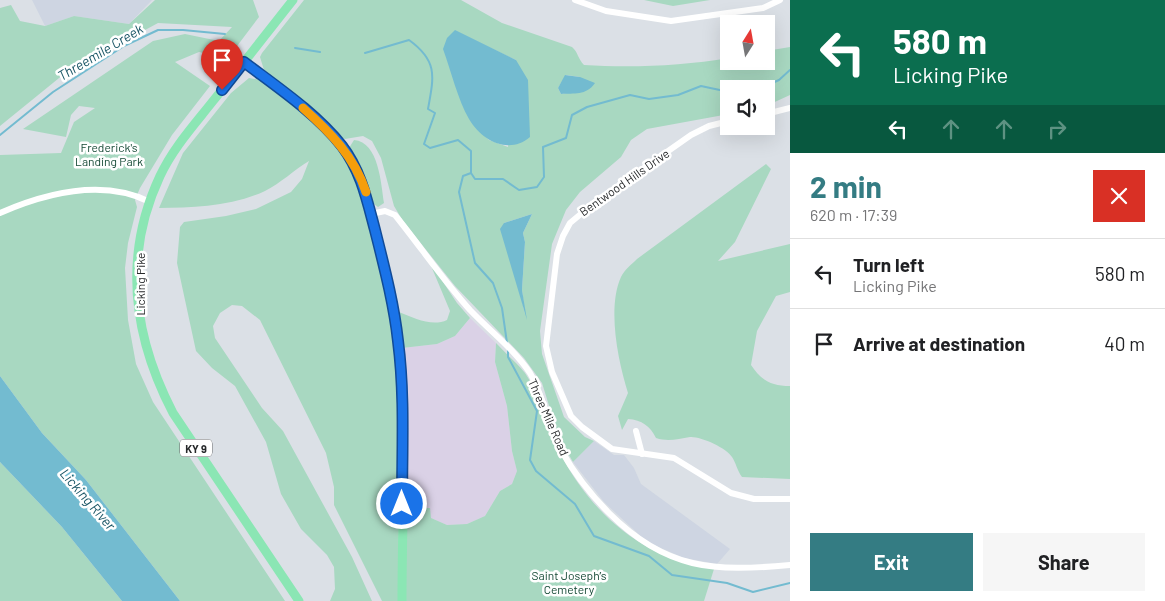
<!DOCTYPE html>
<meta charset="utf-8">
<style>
body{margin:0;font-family:Barlow,sans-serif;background:#f6f6f6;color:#202124;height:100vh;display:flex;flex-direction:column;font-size:19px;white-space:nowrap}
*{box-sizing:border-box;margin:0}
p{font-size:16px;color:#757577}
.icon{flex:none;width:28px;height:28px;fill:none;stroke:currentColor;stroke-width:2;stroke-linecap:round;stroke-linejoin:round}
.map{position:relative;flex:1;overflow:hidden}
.drawer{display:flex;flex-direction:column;background:#fff;width:375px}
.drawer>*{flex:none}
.hud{background:#0b6e4f;color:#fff;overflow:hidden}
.needle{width:32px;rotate:11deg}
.tools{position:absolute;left:720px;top:15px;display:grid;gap:10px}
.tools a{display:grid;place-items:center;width:55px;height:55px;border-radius:0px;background:#fff;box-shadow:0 5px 20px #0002;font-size:25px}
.pin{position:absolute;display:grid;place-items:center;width:42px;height:42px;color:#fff;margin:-51px -21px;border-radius:50% 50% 50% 0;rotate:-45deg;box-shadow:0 0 5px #0007}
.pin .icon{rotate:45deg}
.me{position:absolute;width:55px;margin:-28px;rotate:0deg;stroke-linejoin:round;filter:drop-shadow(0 0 4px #0008)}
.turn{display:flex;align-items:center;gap:18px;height:105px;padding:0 20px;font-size:22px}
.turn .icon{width:65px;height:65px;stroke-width:2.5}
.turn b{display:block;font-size:35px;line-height:42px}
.lanes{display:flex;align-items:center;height:48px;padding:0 20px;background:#0003;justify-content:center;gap:25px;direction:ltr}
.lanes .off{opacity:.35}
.round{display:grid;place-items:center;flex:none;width:52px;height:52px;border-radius:0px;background:#f6f6f6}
.headline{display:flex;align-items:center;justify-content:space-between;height:85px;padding:0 20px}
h1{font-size:30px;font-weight:700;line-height:38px;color:#347c83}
.action{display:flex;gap:10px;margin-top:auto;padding:10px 20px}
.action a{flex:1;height:58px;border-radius:0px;background:#347c83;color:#fff;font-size:20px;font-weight:700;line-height:58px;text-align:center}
.action a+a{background:#f6f6f6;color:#202124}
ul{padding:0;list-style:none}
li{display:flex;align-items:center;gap:15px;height:70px;padding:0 20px;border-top:1px solid #e0e0e0}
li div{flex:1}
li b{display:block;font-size:19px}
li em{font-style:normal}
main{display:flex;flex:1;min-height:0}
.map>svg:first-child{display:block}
.commercial{fill:#dad1e6}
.built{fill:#ced5e2}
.green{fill:#a8d8c1;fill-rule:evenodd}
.water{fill:#73bbd0}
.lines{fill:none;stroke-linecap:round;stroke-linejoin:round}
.stream{stroke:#73bbd0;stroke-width:2}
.minor{stroke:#fff;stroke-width:6}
.major{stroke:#8be6b4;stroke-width:9}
.route-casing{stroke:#114b97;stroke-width:12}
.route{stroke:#1a73e8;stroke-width:9}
.slow{stroke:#f59e0b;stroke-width:9}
.labels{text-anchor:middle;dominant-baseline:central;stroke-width:5;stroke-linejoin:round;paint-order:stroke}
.shield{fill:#fff;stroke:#68696b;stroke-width:1}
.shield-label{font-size:11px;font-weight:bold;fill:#27292b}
.park-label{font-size:12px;fill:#154935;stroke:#fff}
.street-label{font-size:12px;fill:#27292b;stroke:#fff}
.water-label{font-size:14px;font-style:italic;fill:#195565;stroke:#fff}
</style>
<main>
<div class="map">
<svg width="790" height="601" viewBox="0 0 790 601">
<rect width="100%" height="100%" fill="#dbe0e6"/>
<polygon class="commercial" points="470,318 496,343 495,362 507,406 512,451 517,471 512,484 500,491 485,516 467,524 447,525 406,508 407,405 402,348 437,344 455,336"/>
<g class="built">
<polygon points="32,0 152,0 129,24 74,16 45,26"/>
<polygon points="594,441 614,455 624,455 634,468 641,484 730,549 717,564 684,558 647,542 604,502 573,462"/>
</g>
<g class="green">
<polygon points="155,0 253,0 259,17 228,58 199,52 175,62 210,86 172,135 140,188 135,200 137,207 128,243 125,268 128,320 136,364 153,402 285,601 180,601 86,480 42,433 0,376 0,155 61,153 74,122 95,108 79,106 71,115 66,137 23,129 153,41 185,34 219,41 232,27 158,23 64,74 0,126 0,8 11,5 20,21 45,26 74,16 129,24"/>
<path d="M 304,0 L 461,0 L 502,23 L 572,47 C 578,52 578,59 584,65 C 631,68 682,66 729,58 L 729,61 L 766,61 L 766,51 L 790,47 L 790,95 L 766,106 L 766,89 L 729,89 L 729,114 L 647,129 L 631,140 L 621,157 L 580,192 L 566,210 L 552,244 L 540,331 L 542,354 L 564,417 L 585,437 L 594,441 L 573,462 L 559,438 L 542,383 L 524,358 L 455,286 L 403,221 L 394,206 L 381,158 L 372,141 L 363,136 L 345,139 L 338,136 L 264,70 L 260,57 L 262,53 ZM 455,31 L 516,60 L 508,147 L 489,140 L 470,119 ZM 566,75 L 580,77 L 567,93 L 561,94 L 558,88 ZM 532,214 L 523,233 L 525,242 L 522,290 L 525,314 L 504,223 Z"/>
<polygon points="644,0 710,0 673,6"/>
<path d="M 249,78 L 261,80 L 315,123 L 332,140 L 344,155 L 356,178 L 365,206 L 393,328 L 398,398 L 399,601 L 382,601 L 334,505 L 334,487 L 326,453 L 260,320 L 242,306 L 232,305 L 220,313 L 213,326 L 215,338 L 262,408 L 283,431 L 352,557 L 372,601 L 330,601 L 335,589 L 334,567 L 327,555 L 301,529 L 281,494 L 266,442 L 235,386 L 212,368 L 196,351 L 177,263 L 180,227 L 184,222 L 226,216 L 256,209 L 291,192 L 302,179 L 309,161 C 294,170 281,183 265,191 C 233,206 193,208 159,208 L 183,153 L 231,93 Z"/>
<path d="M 354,140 C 379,142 381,184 384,203 L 378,207 L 374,204 L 349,148 Z"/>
<path d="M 766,164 L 771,169 L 735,242 L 718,261 L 790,244 L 790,292 L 776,296 L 757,331 L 751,365 C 761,380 771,386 790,386 L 790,479 L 742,477 C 737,470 736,463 732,457 C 727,448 700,436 690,437 C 678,439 668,442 656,438 C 650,426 642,420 628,419 L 622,430 L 618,416 L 628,393 C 618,361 607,308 621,277 C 624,270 632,264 637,259 Z"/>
<path d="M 429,261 L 457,303 L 470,318 L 455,336 L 437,344 L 402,348 L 399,312 C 414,318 432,327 447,320 L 450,311 Z"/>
<path d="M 496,343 C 505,353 516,362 525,373 C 539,393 545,421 555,443 C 586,509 640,559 714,569 L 704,601 L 405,601 L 406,508 L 430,508 L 431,518 L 447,525 L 467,524 L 485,516 L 500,491 L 512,484 L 517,471 L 512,451 L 507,406 L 495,362 Z"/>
<polygon points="0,462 62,527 122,601 0,601"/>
</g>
<g class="water">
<path d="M 455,30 L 516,60 L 528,80 L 530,137 C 509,155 482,141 469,119 C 458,100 451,71 443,49 L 447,38 Z"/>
<path d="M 565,75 L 580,77 L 595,83 C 586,96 574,93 561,94 L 558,88 Z"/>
<polygon points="532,214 523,233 525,242 522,290 527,320 500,229 504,223"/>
<polygon points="0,376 42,433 86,480 180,601 122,601 62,527 0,462"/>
</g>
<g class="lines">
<g class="stream">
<polyline points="295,48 320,52"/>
<path d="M 365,53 L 409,40 C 438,61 434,76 428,109 L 435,113 L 424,144 L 430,148 L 458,140 L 471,151 L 471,173 L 463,176 L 459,192 L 475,263 L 493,283 L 502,308 L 507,343"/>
<polyline points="759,89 779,80 790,70"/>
<polyline points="0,135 53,92 124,46 158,30 183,30 225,34"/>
<polyline points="471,173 475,179 503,179 519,190 537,187 544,177 543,147 566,138 572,115 587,107 630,95 649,99 678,95 701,86 729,92"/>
<polyline points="508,350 508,357 537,411 530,460 536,471 575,504 594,536 649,556 672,575 727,583 753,592 790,583"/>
</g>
<g class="minor">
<polyline points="575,0 606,11 671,21 763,8 780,0"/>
<polyline points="766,114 790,108"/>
<polyline points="729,121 709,126 691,135 594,203 570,223 563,236 557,254 546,346 552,372 571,416 582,427 612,449 674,458 731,493 754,499 790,499"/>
<path d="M 0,213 C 46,193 102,178 150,202"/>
<path d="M 371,214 L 385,211 L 395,215 C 420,246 443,280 470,310 C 490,331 514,349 530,373 C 544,397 548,426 561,450 C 574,473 591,495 609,513 C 666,570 714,572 790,565"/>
<polyline points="636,431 642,454"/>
</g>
<g class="major">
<path d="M 293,0 C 266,34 240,68 213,101 C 194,125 173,148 160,176 C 122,257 133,336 173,413 L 299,601"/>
<path d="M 244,62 C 279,88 321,116 346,152 C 364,178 369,206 377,236 C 386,271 395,308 399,344 C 407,429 402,516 402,601"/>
</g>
</g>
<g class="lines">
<g class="route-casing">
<path id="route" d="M 222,90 L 244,62 C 277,87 316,113 342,146 C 361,171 367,200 375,230 C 384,266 394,304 398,341 C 405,395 402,450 402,504"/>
</g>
<use href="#route" class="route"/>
<path class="slow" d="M 303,108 C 330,132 354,156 366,192"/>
</g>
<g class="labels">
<rect class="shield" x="180" y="439.5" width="32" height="17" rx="4"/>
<g class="shield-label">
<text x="196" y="448">KY 9</text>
</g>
<g class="park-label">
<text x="109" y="147">Frederick's<tspan x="109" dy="14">Landing Park</tspan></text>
<text x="569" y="575">Saint Joseph’s<tspan x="569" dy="14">Cemetery</tspan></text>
</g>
<g class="street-label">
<text transform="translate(624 182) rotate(-35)">Bentwood Hills Drive</text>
<text transform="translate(140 284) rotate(-90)">Licking Pike</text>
<text transform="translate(549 417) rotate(66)">Three Mile Road</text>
</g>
<g class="water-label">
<text transform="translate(100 52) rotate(-31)">Threemile Creek</text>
<text transform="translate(88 499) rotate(49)">Licking River</text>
</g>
</g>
</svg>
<div class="tools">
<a><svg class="needle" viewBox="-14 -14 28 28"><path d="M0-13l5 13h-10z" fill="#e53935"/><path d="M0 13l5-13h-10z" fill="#757577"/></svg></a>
<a><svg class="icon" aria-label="sound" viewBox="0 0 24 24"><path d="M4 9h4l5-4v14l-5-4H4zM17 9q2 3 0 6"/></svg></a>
</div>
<div class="pin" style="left:222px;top:90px;background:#d93025"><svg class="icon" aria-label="arrive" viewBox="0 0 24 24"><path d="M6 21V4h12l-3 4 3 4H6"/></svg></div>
<svg class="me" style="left:402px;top:504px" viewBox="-20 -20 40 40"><circle r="17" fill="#1a73e8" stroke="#fff" stroke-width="3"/><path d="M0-11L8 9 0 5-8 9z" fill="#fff"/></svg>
</div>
<section class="drawer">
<div class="hud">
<div class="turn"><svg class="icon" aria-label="left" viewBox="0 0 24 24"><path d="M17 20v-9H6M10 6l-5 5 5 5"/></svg><div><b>580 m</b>Licking Pike</div></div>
<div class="lanes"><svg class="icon" aria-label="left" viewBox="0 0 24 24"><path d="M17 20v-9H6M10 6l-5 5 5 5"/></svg><svg class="icon off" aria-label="ahead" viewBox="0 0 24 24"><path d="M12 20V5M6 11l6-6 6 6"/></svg><svg class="icon off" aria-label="ahead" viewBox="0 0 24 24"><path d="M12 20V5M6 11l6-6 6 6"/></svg><svg class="icon off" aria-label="right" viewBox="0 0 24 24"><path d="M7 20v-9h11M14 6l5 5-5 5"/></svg></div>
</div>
<div class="headline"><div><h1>2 min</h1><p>620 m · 17:39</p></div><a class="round" style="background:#d93025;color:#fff"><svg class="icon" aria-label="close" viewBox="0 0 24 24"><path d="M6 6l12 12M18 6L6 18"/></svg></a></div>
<ul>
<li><svg class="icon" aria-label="left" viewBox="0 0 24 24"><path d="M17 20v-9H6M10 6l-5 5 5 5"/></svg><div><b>Turn left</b><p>Licking Pike</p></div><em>580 m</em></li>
<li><svg class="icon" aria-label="arrive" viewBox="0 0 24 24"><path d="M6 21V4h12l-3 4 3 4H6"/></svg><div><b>Arrive at destination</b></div><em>40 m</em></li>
</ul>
<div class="action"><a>Exit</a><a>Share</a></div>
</section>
</main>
